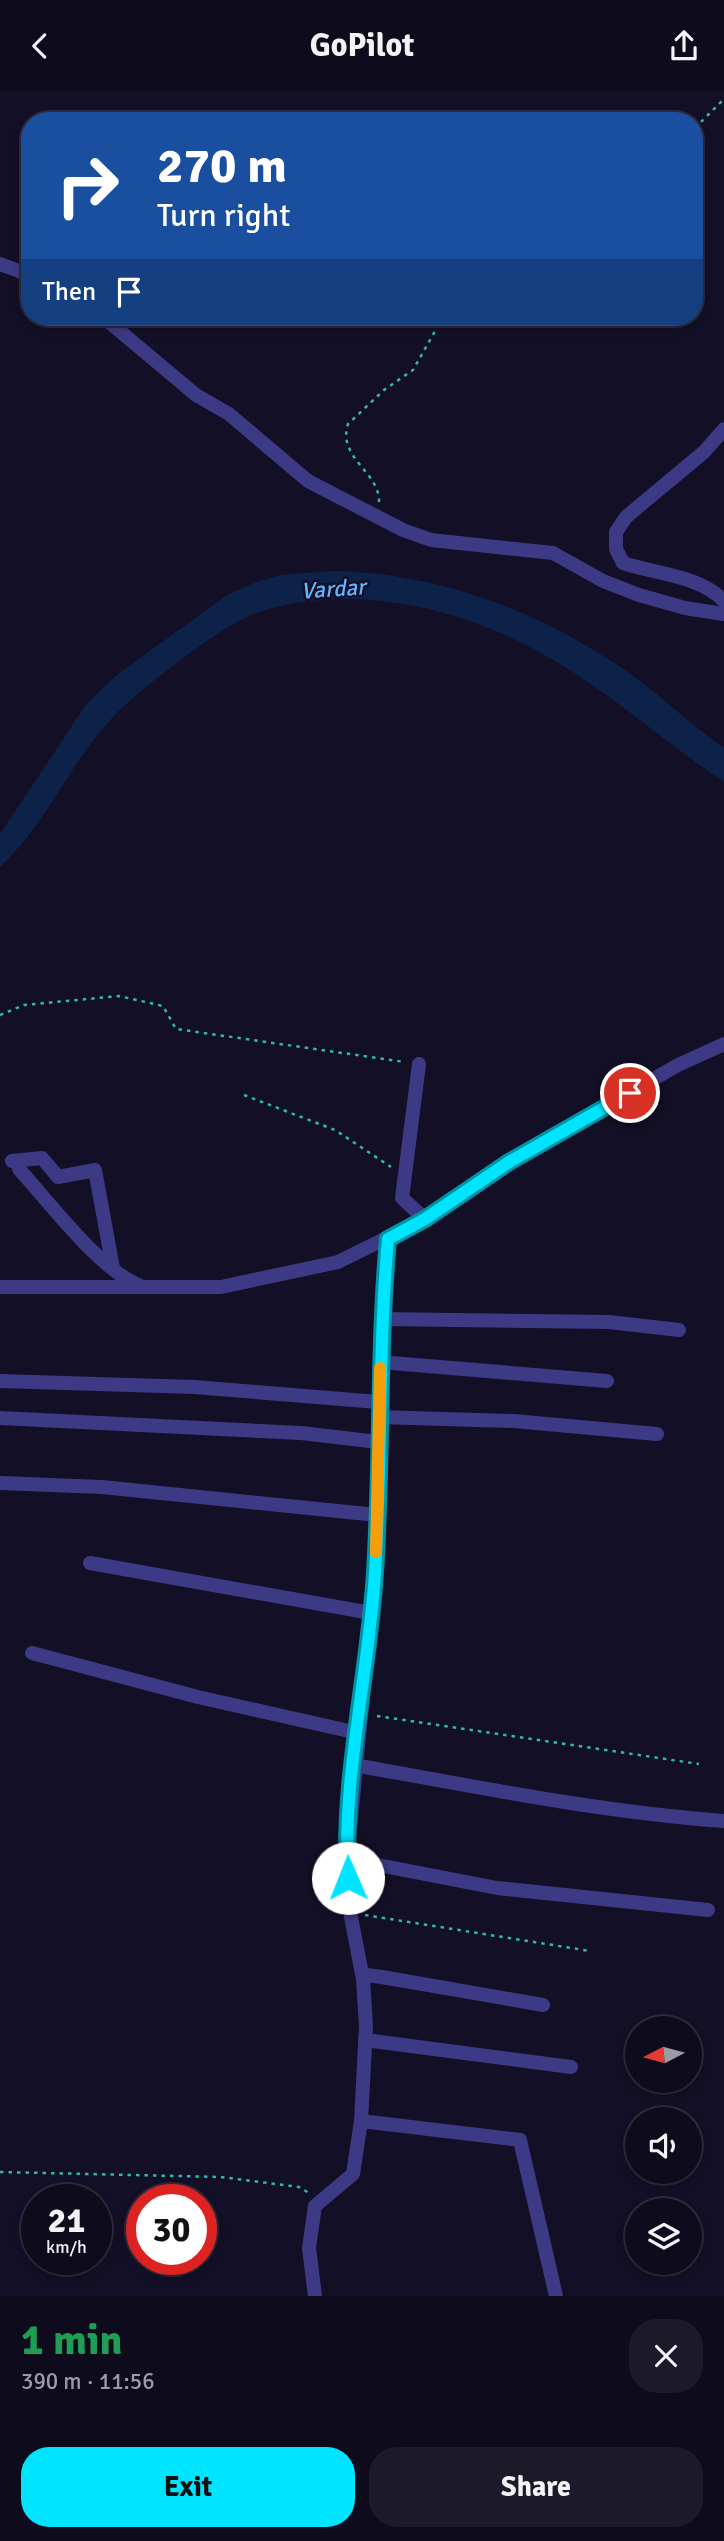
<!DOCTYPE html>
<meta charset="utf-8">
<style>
body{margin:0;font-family:Signika,sans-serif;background:#1c1929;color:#f1f3f6;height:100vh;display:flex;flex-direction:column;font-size:26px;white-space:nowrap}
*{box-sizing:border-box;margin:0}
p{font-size:23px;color:#9b9ba3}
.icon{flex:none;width:38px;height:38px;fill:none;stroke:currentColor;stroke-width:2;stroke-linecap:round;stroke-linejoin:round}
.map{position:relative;height:2205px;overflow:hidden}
.drawer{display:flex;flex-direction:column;background:#0e0b1c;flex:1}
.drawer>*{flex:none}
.guide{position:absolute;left:21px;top:21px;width:682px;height:214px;border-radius:28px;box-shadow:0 4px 10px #0003,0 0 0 2px #2e2b3b;background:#1a4fa0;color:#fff;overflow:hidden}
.needle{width:46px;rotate:264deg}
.buttons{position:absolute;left:625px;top:1925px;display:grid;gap:14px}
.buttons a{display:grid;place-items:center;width:77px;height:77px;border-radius:50%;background:#0e0b1c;box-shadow:0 4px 10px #0003,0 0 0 2px #2e2b3b;font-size:35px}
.speed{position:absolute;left:21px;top:2093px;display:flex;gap:14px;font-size:35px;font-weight:700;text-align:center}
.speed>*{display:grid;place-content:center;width:91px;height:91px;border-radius:50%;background:#0e0b1c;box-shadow:0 4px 10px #0003,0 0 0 2px #2e2b3b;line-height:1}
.speed small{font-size:18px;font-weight:400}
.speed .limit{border:10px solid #d22;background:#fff;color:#111}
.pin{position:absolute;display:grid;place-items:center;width:60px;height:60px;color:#fff;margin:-30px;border:4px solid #fff;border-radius:50%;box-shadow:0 2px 7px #0007}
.me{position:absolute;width:77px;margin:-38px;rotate:359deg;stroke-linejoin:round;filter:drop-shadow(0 0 5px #0008)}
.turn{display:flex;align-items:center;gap:24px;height:147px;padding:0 21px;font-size:32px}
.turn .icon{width:91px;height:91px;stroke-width:2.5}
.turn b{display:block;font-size:49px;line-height:60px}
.then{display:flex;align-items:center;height:66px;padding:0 21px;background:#0003;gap:14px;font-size:26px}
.round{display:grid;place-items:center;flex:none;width:74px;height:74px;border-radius:28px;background:#1c1929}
.overview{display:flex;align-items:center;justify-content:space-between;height:119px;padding:0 21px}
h1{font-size:42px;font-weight:800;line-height:52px;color:#1e9e55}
.primary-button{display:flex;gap:14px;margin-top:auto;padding:14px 21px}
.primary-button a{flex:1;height:80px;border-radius:28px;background:#00e5ff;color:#111;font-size:28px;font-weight:800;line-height:80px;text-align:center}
.primary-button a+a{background:#1c1929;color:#f1f3f6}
header{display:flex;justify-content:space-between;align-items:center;height:91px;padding:0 21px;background:#0e0b1c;font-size:32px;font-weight:800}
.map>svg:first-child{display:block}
.water{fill:#0c2248}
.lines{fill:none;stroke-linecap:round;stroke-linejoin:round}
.path{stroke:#2fb8b0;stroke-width:2.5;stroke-dasharray:3.5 5;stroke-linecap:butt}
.minor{stroke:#3d3a85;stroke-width:14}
.route-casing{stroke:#0095a6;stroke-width:18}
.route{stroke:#00e5ff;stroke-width:12}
.slow{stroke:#f59e0b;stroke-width:12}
.labels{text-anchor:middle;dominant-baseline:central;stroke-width:5;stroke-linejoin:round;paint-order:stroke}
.water-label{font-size:23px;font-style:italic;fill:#62b6ff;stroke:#130f26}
</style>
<header><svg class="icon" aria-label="back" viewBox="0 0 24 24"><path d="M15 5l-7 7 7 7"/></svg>GoPilot<svg class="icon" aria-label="share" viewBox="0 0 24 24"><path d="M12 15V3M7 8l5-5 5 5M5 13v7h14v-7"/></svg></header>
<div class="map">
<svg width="724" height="2205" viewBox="0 0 724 2205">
<rect width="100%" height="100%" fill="#130f26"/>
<path class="water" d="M 331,480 C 439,481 544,522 632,584 C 664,607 692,635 724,657 L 724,691 C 670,655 621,611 565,576 C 476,520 358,488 256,522 C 227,531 146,594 122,617 C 73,663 50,730 0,776 L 0,743 L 87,612 L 118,583 L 227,504 L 256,491 L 281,484 Z"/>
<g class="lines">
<g class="path">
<polyline points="695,37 724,8"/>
<path d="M 379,411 C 380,381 337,367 348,333 L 384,299 L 413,279 L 443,226"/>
<polyline points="0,924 24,914 119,905 163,915 176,938 405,971"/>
<polyline points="244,1004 335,1039 391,1076"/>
<polyline points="377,1625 699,1673"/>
<polyline points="365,1824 590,1860"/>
<polyline points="0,2081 221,2086 299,2096 309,2102"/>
</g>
<g class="minor">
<polyline points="0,173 30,184"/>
<polyline points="103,226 196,304 229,323 308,390 403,439 431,449 553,462 603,490 639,504 685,517 724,523"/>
<path d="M 724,338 L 704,361 L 626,426 L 616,441 L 616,458 L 623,472 C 656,483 699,484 724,510"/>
<polyline points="419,973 402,1107 425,1128"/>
<polyline points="12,1070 42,1067 58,1086 95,1079 113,1177"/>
<path d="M 19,1078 C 48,1110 101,1180 139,1194"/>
<polyline points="0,1196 221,1196 338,1171 425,1128 509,1071 678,974 724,953"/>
<polyline points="381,1228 609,1231 679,1239"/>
<polyline points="380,1271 607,1290"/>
<polyline points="0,1290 194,1296 378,1311"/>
<polyline points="378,1326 514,1330 657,1343"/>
<polyline points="0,1327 301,1342 378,1351"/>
<polyline points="0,1392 102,1396 377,1424"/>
<polyline points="90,1472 371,1522"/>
<polyline points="32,1562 198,1606 358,1642"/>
<path d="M 354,1674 C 477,1696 600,1721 724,1730"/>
<polyline points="347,1768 497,1797 708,1819"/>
<polyline points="363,1888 366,1884 382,1886 543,1914"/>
<polyline points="365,1949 571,1976"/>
<polyline points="361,2030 520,2049 556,2205"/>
<polyline points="315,2205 309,2157 315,2115 353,2083 361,2030 366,1935 363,1888 351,1826 347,1768 375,1483 381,1228 388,1148"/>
</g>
</g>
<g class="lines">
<g class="route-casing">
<path id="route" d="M 348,1787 C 342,1685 369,1583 375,1481 C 382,1370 378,1259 388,1148 L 425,1128 L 509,1071 L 630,1002"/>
</g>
<use href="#route" class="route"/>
<polyline class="slow" points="376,1461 380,1277"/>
</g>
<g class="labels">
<g class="water-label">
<text transform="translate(333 498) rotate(-4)">Vardar</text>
</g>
</g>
</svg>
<div class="buttons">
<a><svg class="needle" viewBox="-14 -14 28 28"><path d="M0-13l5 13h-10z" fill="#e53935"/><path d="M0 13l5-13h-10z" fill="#9b9ba3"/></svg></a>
<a><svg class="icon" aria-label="sound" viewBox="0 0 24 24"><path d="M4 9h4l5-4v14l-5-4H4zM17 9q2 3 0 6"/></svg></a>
<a><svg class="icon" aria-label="layers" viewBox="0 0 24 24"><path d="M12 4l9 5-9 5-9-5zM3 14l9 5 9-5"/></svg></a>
</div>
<div class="speed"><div>21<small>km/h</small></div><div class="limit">30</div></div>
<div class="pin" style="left:630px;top:1002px;background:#d93025"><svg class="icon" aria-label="arrive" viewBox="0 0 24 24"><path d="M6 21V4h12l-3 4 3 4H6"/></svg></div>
<svg class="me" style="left:348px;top:1787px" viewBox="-20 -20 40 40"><circle r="19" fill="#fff"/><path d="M0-13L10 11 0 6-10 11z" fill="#00e5ff"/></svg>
<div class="guide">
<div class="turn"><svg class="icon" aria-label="right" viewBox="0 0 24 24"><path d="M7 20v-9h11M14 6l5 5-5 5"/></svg><div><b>270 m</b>Turn right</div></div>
<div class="then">Then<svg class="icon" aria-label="arrive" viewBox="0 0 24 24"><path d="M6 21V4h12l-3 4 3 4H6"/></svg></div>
</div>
</div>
<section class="drawer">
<div class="overview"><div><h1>1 min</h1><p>390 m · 11:56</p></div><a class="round"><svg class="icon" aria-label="close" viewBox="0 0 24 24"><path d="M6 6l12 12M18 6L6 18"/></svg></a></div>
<div class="primary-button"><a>Exit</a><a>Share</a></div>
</section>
